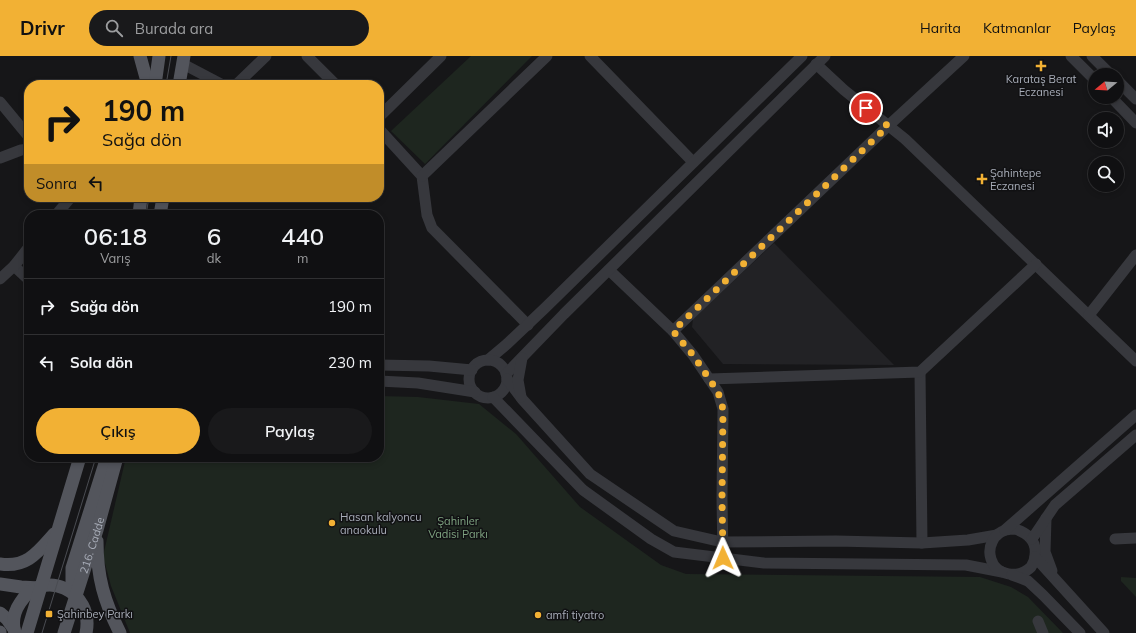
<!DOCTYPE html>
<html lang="tr">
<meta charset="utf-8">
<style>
body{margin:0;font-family:Mulish,sans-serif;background:#19191b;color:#f1f3f6;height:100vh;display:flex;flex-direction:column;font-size:15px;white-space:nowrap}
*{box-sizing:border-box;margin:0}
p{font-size:13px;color:#9c9d9f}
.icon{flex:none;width:22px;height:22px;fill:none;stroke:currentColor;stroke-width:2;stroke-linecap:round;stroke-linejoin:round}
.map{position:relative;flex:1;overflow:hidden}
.side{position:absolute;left:24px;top:154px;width:360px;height:252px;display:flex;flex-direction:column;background:#101012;border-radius:16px;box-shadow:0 2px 6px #0003,0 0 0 1px #303032}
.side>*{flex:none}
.top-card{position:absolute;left:24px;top:24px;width:360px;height:122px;border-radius:16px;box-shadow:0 2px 6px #0003,0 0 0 1px #303032;background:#f2b134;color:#111;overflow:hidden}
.needle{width:26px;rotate:252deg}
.tools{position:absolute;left:1088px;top:12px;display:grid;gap:8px}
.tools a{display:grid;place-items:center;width:36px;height:36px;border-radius:50%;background:#101012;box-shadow:0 2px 6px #0003,0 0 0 1px #303032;font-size:20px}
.pin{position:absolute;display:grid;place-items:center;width:34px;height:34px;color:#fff;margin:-17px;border:2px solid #fff;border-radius:50%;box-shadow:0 1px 4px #0007}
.me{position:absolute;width:44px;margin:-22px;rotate:359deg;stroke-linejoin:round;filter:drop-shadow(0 0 3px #0008)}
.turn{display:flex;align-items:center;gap:14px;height:84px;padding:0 12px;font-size:18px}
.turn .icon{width:52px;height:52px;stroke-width:2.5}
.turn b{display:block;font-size:28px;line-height:34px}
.then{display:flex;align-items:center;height:38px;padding:0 12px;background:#0003;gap:8px;font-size:15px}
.eta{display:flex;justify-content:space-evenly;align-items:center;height:68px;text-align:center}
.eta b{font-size:24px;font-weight:600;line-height:28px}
.button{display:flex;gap:8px;margin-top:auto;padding:8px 12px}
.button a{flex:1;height:46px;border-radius:24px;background:#f2b134;color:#111;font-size:16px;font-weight:600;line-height:46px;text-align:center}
.button a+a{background:#19191b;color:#f1f3f6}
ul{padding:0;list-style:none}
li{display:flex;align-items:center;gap:12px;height:56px;padding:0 12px;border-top:1px solid #303032}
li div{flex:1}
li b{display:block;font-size:15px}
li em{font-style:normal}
header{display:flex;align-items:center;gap:24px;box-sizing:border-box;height:56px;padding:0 20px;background:#f2b134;color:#111}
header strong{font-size:19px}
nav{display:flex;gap:22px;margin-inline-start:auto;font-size:14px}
.search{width:280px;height:36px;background:#19191b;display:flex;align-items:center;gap:10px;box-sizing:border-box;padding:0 14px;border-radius:22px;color:#9c9d9f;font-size:15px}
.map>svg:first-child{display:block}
.built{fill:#222225}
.green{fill:#1e261f}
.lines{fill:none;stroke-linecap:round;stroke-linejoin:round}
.minor{stroke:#37383d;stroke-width:11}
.major{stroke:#53555c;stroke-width:13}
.tram{stroke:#4a4c52;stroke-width:1}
.route{stroke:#f2b134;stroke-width:7;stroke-dasharray:0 12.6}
.poi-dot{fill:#f2b134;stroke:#111113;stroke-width:1.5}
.labels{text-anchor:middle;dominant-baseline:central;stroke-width:3;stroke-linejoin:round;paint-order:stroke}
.poi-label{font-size:11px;fill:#a8adb8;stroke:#111113;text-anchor:start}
.park-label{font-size:11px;fill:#7fa381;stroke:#111113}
.street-label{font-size:11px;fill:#a8adb8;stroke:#111113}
</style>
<header>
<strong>Drivr</strong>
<div class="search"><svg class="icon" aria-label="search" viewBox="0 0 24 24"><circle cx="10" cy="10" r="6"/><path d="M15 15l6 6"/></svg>Burada ara</div>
<nav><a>Harita</a><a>Katmanlar</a><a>Paylaş</a></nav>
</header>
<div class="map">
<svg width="1136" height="577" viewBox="0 0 1136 577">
<rect width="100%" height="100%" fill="#161618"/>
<polygon class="built" points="774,187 894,309 723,308 692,271 693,263"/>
<g class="green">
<polygon points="471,0 532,0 425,108 391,75"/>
<polygon points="379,340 418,341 479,348 516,378 580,451 661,509 686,518 980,521 1011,531 1028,541 1063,577 130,577 111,530 103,500 126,401 379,401"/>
<polygon points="1121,521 1136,522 1136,541 1121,525"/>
</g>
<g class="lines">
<g class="minor">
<polyline points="307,0 336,29"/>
<polyline points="590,0 693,106"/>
<polyline points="1071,0 1095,24"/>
<polyline points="1092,0 1111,19"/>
<polyline points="183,8 223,29"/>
<polyline points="816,8 844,34 905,83 1136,305"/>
<polyline points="1117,24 1136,43"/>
<polyline points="236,29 266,0"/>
<polyline points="1111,41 1136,67"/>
<polyline points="0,46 29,81"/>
<polyline points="379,61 441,0"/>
<polyline points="379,73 422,120 427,159 432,172 528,269"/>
<polyline points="0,102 21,94 29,93"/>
<polyline points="422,120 547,0"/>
<polyline points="56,159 71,141"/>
<polyline points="14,210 29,224"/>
<polyline points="609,214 673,275 693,299 718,336 723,353 722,442 723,502"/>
<polyline points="0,223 14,210 29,191"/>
<polyline points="1089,259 1136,199"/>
<polyline points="673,275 888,70 964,0"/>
<polyline points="488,304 507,288 545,252 802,0"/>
<circle cx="488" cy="323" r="19"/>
<polyline points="379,309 429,310 472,314"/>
<polyline points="920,316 922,487"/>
<polyline points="506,318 564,258 825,0"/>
<polyline points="507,323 522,343 590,418 674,475 722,486 836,485 922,487 968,484 997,479"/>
<polyline points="709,323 920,316 1036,208"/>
<polyline points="379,325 418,327 475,336"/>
<polyline points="493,341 583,434 651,483 674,496 764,507 966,509 1002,516"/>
<polyline points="521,341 518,324 522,302"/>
<polyline points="1046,462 1045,496 1052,515"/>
<path d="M 1015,473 C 1028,477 1037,485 1035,499 C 1035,503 1033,508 1031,511 C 1019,523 996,520 991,503 C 987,491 994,477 1006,474 C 1009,473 1012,473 1015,473 Z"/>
<polyline points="1005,474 1136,359"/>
<polyline points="1032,483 1055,449 1136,379"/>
<polyline points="1115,483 1136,482"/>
<polyline points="1035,501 1104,577"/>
<polyline points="1012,519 1028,525 1043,539 1080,577"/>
<polyline points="1038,565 1043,577"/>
</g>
<g class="major">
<polyline points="140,0 148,29"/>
<polyline points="155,29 159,0"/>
<polyline points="179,29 184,0"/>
<polyline points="139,159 141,141"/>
<polyline points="160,159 163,141"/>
<path d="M 97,485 C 97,521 104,545 120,577"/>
<path d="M 0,508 C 27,512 38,496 54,478"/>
<polyline points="0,528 21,531 39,532"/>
<polyline points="76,538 72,531 72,512 107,401"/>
<polyline points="0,557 7,563 14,573"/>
<polyline points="0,576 0,577"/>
<path d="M 15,577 C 12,567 14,556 20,547 C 42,510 95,535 86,577"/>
<polyline points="27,577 80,401"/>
<path id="s1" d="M 64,577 L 97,474 L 117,401"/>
</g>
<g class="tram">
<polyline points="166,29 171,0"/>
<polyline points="146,159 149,141"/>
<polyline points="42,577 96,401"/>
</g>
</g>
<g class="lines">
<polyline class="route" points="723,502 722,442 723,353 718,336 693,299 673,275 888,70 866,52"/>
</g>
<g class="poi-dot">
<path d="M1039 4h4v4h4v4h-4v4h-4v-4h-4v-4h4z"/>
<path d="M980 117h4v4h4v4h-4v4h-4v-4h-4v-4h4z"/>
<circle cx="332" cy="467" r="4"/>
<rect x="45" y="554" width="8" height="8" rx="2"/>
<circle cx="538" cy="559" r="4"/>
</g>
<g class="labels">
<g class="poi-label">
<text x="1041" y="23" text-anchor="middle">Karataş Berat<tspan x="1041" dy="13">Eczanesi</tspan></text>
<text x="990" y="117">Şahintepe<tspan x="990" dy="13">Eczanesi</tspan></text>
<text x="340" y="461">Hasan kalyoncu<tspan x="340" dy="13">anaokulu</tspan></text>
<text x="57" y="558">Şahinbey Parkı</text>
<text x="546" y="559">amfi tiyatro</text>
</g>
<g class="park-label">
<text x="458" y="465">Şahinler<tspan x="458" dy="13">Vadisi Parkı</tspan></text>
</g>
<g class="street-label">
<text stroke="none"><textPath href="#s1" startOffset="92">216. Cadde</textPath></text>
</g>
</g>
</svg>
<div class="tools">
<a><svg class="needle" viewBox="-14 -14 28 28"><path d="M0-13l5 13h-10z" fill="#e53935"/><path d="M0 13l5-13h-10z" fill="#9c9d9f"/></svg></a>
<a><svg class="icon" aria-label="sound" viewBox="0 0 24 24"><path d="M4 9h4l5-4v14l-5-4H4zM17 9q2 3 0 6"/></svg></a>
<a><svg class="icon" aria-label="search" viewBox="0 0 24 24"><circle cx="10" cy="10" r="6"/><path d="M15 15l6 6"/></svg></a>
</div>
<div class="pin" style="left:866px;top:52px;background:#d93025"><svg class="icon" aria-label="arrive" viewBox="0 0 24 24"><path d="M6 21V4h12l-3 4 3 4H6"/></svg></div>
<svg class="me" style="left:723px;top:502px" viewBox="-20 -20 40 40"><path d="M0-17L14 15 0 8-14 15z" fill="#f2b134" stroke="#fff" stroke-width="4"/></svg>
<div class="top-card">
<div class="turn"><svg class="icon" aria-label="right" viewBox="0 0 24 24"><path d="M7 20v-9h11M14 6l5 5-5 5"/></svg><div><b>190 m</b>Sağa dön</div></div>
<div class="then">Sonra<svg class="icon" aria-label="left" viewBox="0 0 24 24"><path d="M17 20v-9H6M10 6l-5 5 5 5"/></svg></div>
</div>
<section class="side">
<div class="eta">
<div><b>06:18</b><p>Varış</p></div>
<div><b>6</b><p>dk</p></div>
<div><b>440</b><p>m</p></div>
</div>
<ul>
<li><svg class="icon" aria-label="right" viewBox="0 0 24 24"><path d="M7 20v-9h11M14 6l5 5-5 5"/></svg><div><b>Sağa dön</b></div><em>190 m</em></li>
<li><svg class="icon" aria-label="left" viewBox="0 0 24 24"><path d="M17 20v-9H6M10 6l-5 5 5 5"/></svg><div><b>Sola dön</b></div><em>230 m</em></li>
</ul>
<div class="button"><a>Çıkış</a><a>Paylaş</a></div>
</section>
</div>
